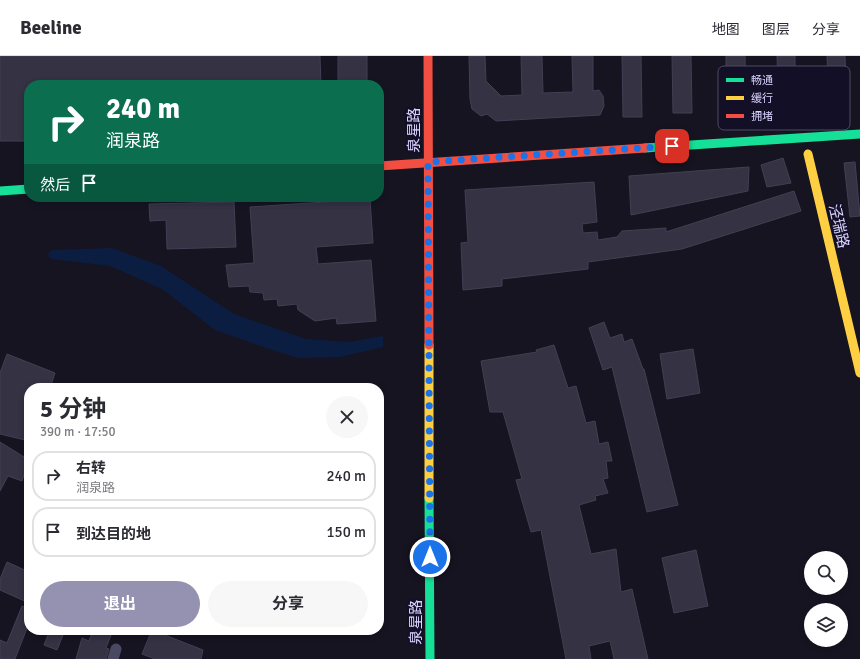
<!DOCTYPE html>
<html lang="zh">
<meta charset="utf-8">
<style>
body{margin:0;font-family:Signika,"Noto Sans SC",sans-serif;background:#f7f7f7;color:#2b2b33;height:100vh;display:flex;flex-direction:column;font-size:15px;white-space:nowrap}
*{box-sizing:border-box;margin:0}
p{font-size:13px;color:#7c7c81}
.icon{flex:none;width:22px;height:22px;fill:none;stroke:currentColor;stroke-width:2;stroke-linecap:round;stroke-linejoin:round}
.map{position:relative;flex:1;overflow:hidden}
.drawer{position:absolute;left:24px;top:327px;width:360px;height:252px;display:flex;flex-direction:column;background:#fff;border-radius:16px;box-shadow:0 2px 6px #0003}
.drawer>*{flex:none}
.top-card{position:absolute;left:24px;top:24px;width:360px;height:122px;border-radius:16px;box-shadow:0 2px 6px #0003;background:#0b6e4f;color:#fff;overflow:hidden}
.controls{position:absolute;left:804px;top:495px;display:grid;gap:8px}
.controls a{display:grid;place-items:center;width:44px;height:44px;border-radius:50%;background:#fff;box-shadow:0 2px 6px #0003;font-size:20px}
.pin{position:absolute;display:grid;place-items:center;width:34px;height:34px;color:#fff;margin:-17px;border-radius:8px;box-shadow:0 2px 6px #0006}
.me{position:absolute;width:44px;margin:-22px;rotate:0deg;stroke-linejoin:round;filter:drop-shadow(0 0 3px #0008)}
.turn{display:flex;align-items:center;gap:14px;height:84px;padding:0 16px;font-size:18px}
.turn .icon{width:52px;height:52px;stroke-width:2.5}
.turn b{display:block;font-size:28px;line-height:34px}
.then{display:flex;align-items:center;height:38px;padding:0 16px;background:#0003;gap:8px;font-size:15px}
.round{display:grid;place-items:center;flex:none;width:42px;height:42px;border-radius:21px;background:#f7f7f7}
.head{display:flex;align-items:center;justify-content:space-between;height:68px;padding:0 16px}
h1{font-size:24px;font-weight:700;line-height:30px}
.action{display:flex;gap:8px;margin-top:auto;padding:8px 16px}
.action a{flex:1;height:46px;border-radius:24px;background:#9591b1;color:#fff;font-size:16px;font-weight:700;line-height:46px;text-align:center}
.action a+a{background:#f7f7f7;color:#2b2b33}
ul{padding:0;list-style:none}
li{display:flex;align-items:center;gap:12px;height:50px;margin:0 8px 6px;padding:0 8px;border:2px solid #e1e1e2;border-radius:16px}
li div{flex:1}
li b{display:block;font-size:15px}
li em{font-style:normal}
header{display:flex;align-items:center;gap:24px;box-sizing:border-box;height:56px;padding:0 20px;background:#fff;border-bottom:1px solid #e1e1e2}
header strong{font-size:19px}
nav{display:flex;gap:22px;margin-inline-start:auto;font-size:14px}
.map>svg:first-child{display:block}
.water{fill:#0b1e41}
.building{fill:#343243;stroke:#433f54}
.lines{fill:none;stroke-linecap:round;stroke-linejoin:round}
.street{stroke:#4a4962;stroke-width:11}
.fast{stroke:#16e098;stroke-width:9}
.slow{stroke:#ffcf43;stroke-width:9}
.jam{stroke:#f24e42;stroke-width:9}
.route{stroke:#1a73e8;stroke-width:7;stroke-dasharray:0 12.6}
.labels{text-anchor:middle;dominant-baseline:central;stroke-width:4;stroke-linejoin:round;paint-order:stroke}
.street-label{font-size:15px;fill:#d9d4ff;stroke:#130f26}
.key{fill:#130f26;stroke:#4e4a67;stroke-width:1}
.key-label{font-size:11px;fill:#d9d4ff}
</style>
<header>
<strong>Beeline</strong>
<nav><a>地图</a><a>图层</a><a>分享</a></nav>
</header>
<div class="map">
<svg width="860" height="603" viewBox="0 0 860 603">
<rect width="100%" height="100%" fill="#161421"/>
<polygon class="water" points="112,192 161,210 234,258 306,283 349,286 383,280 383,291 340,301 298,302 266,292 215,274 162,233 110,210 52,203 48,200 49,196 53,194"/>
<g class="building">
<polygon points="0,0 320,0 321,29 29,29 29,85 0,85"/>
<rect x="338" y="0" width="29" height="29"/>
<polygon points="469,0 485,0 486,25 501,40 522,39 521,0 542,0 543,37 573,36 572,0 593,0 593,35 599,34 603,40 604,50 600,59 496,65 487,58 481,60 472,53 470,43"/>
<polygon points="622,0 641,0 642,61 623,61"/>
<polygon points="672,0 691,0 692,57 673,57"/>
<polygon points="726,0 745,0 746,54 726,54"/>
<polygon points="777,0 795,0 795,29 778,29"/>
<polygon points="827,0 845,0 846,26 828,26"/>
<polygon points="783,102 791,127 767,131 761,109"/>
<polygon points="855,106 860,160 850,161 844,107"/>
<polygon points="749,111 748,135 631,159 629,120"/>
<polygon points="594,126 597,166 582,168 583,177 597,176 598,184 617,181 622,175 666,172 666,176 794,135 801,155 682,193 588,206 588,213 502,223 502,230 463,234 461,187 468,186 465,134"/>
<polygon points="370,143 373,187 316,191 318,208 371,204 376,265 337,268 336,262 315,265 298,254 297,248 278,250 277,243 264,244 263,237 250,236 249,230 229,231 226,209 254,207 250,151"/>
<polygon points="234,146 236,191 167,193 166,164 150,165 149,148"/>
<polygon points="604,266 610,282 622,278 624,286 632,283 643,313 644,313 678,449 647,456 612,311 603,314 589,272"/>
<polygon points="554,289 568,332 576,330 586,367 595,365 599,388 608,386 612,405 606,405 608,422 603,423 608,437 595,440 596,444 579,449 591,498 616,493 621,536 632,533 648,603 614,603 610,585 589,590 591,603 566,603 541,474 531,476 516,424 522,423 503,356 490,356 481,305 537,296 536,294"/>
<polygon points="693,293 700,337 667,343 660,298"/>
<polygon points="7,298 55,317 50,332 29,332 29,385 0,378 0,317"/>
<polygon points="0,386 29,404 22,425 8,420 0,435"/>
<polygon points="696,494 708,550 674,557 662,502"/>
<polygon points="7,506 29,516 29,547 0,534 0,523"/>
<polygon points="22,550 29,553 29,567 15,603 0,603 0,584 7,587"/>
<polygon points="50,574 65,574 57,594 44,589"/>
<polygon points="93,574 113,574 106,592 109,593 106,603 76,603 82,582 89,585"/>
<polygon points="152,574 203,594 201,603 155,603 142,598"/>
</g>
<g class="lines">
<polyline class="street" points="113,603 116,593"/>
<g class="fast">
<polyline points="645,92 860,78"/>
<polyline points="0,135 29,133"/>
<polyline points="429,442 430,603"/>
</g>
<g class="slow">
<polyline points="808,98 860,317"/>
<polyline points="429,289 429,442"/>
</g>
<g class="jam">
<polyline points="428,0 429,289"/>
<polyline points="379,110 645,92"/>
</g>
</g>
<g class="lines">
<polyline class="route" points="430,501 428,106 672,90"/>
</g>
<g class="labels">
<g class="street-label">
<text transform="translate(414 74) rotate(-90)">泉星路</text>
<text transform="translate(839 170) rotate(77)">泾瑞路</text>
<text transform="translate(416 566) rotate(-90)">泉星路</text>
</g>
</g>
<rect x="718" y="10" width="132" height="64" rx="6" class="key"/>
<rect x="726" y="22" width="18" height="4" fill="#16e098"/>
<rect x="726" y="40" width="18" height="4" fill="#ffcf43"/>
<rect x="726" y="58" width="18" height="4" fill="#f24e42"/>
<g class="key-label">
<text x="751" y="28">畅通</text>
<text x="751" y="46">缓行</text>
<text x="751" y="64">拥堵</text>
</g>
</svg>
<div class="controls">
<a><svg class="icon" aria-label="search" viewBox="0 0 24 24"><circle cx="10" cy="10" r="6"/><path d="M15 15l6 6"/></svg></a>
<a><svg class="icon" aria-label="layers" viewBox="0 0 24 24"><path d="M12 4l9 5-9 5-9-5zM3 14l9 5 9-5"/></svg></a>
</div>
<div class="pin" style="left:672px;top:90px;background:#d93025"><svg class="icon" aria-label="arrive" viewBox="0 0 24 24"><path d="M6 21V4h12l-3 4 3 4H6"/></svg></div>
<svg class="me" style="left:430px;top:501px" viewBox="-20 -20 40 40"><circle r="17" fill="#1a73e8" stroke="#fff" stroke-width="3"/><path d="M0-11L8 9 0 5-8 9z" fill="#fff"/></svg>
<div class="top-card">
<div class="turn"><svg class="icon" aria-label="right" viewBox="0 0 24 24"><path d="M7 20v-9h11M14 6l5 5-5 5"/></svg><div><b>240 m</b>润泉路</div></div>
<div class="then">然后<svg class="icon" aria-label="arrive" viewBox="0 0 24 24"><path d="M6 21V4h12l-3 4 3 4H6"/></svg></div>
</div>
<section class="drawer">
<div class="head"><div><h1>5 分钟</h1><p>390 m · 17:50</p></div><a class="round"><svg class="icon" aria-label="close" viewBox="0 0 24 24"><path d="M6 6l12 12M18 6L6 18"/></svg></a></div>
<ul>
<li><svg class="icon" aria-label="right" viewBox="0 0 24 24"><path d="M7 20v-9h11M14 6l5 5-5 5"/></svg><div><b>右转</b><p>润泉路</p></div><em>240 m</em></li>
<li><svg class="icon" aria-label="arrive" viewBox="0 0 24 24"><path d="M6 21V4h12l-3 4 3 4H6"/></svg><div><b>到达目的地</b></div><em>150 m</em></li>
</ul>
<div class="action"><a>退出</a><a>分享</a></div>
</section>
</div>
